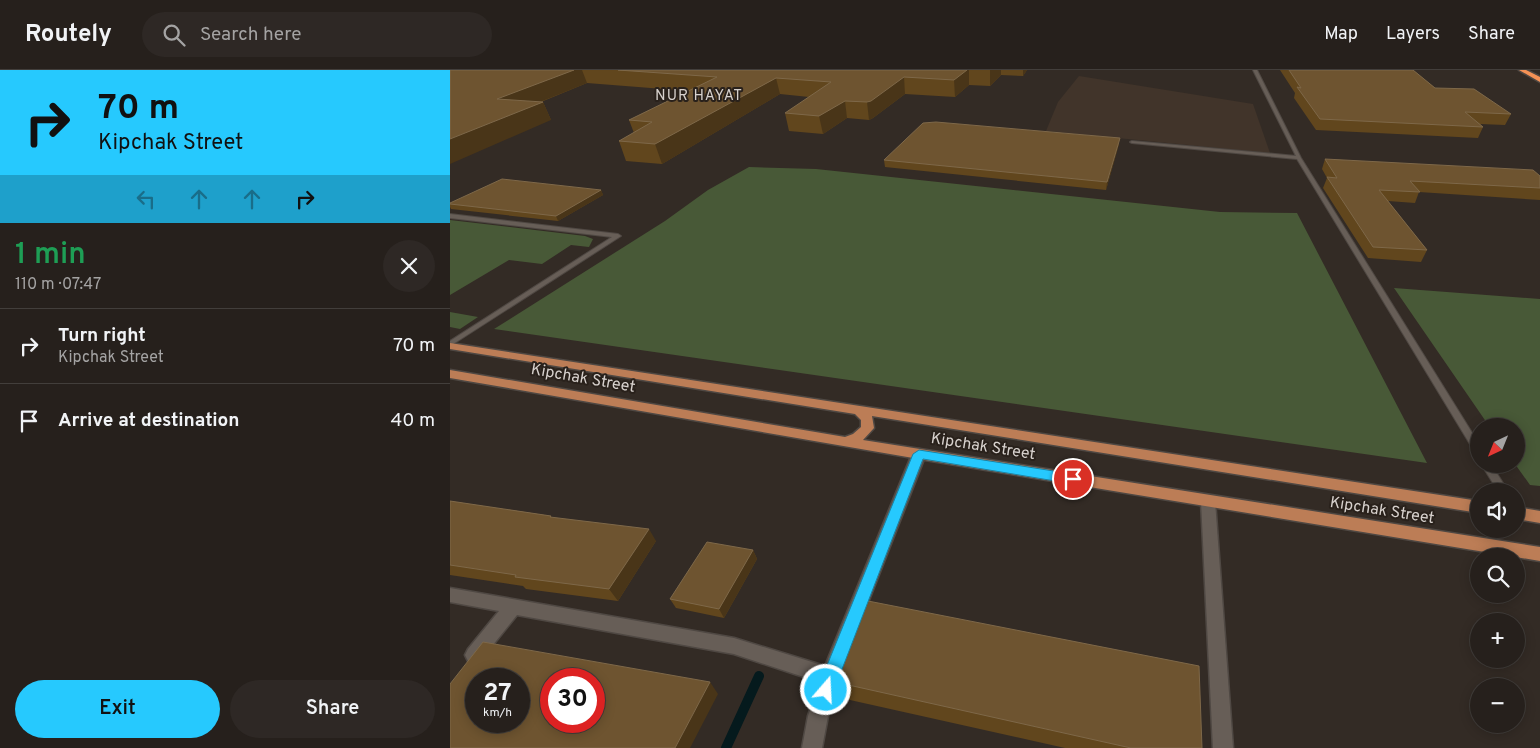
<!DOCTYPE html>
<meta charset="utf-8">
<style>
body{margin:0;font-family:Overpass,sans-serif;background:#2e2825;color:#f1f3f6;height:100vh;display:flex;flex-direction:column;font-size:19px;white-space:nowrap}
*{box-sizing:border-box;margin:0}
p{font-size:16px;color:#a4a3a3}
.icon{flex:none;width:28px;height:28px;fill:none;stroke:currentColor;stroke-width:2;stroke-linecap:round;stroke-linejoin:round}
.map{position:relative;flex:1;overflow:hidden}
.side{display:flex;flex-direction:column;background:#26201c;width:450px}
.side>*{flex:none}
.hud{background:#26c9fe;color:#111;overflow:hidden}
.needle{width:32px;rotate:223deg}
.tools{position:absolute;left:1020px;top:348px;display:grid;gap:10px}
.tools a{display:grid;place-items:center;width:55px;height:55px;border-radius:50%;background:#26201c;box-shadow:0 2px 12px #0003,0 0 0 1px #423e3b;font-size:25px}
.speed{position:absolute;left:15px;top:598px;display:flex;gap:10px;font-size:25px;font-weight:700;text-align:center}
.speed>*{display:grid;place-content:center;width:65px;height:65px;border-radius:50%;background:#26201c;box-shadow:0 2px 12px #0003,0 0 0 1px #423e3b;line-height:1}
.speed small{font-size:12px;font-weight:400}
.speed .limit{border:8px solid #d22;background:#fff;color:#111}
.pin{position:absolute;display:grid;place-items:center;width:42px;height:42px;color:#fff;margin:-21px;border:2px solid #fff;border-radius:50%;box-shadow:0 1px 5px #0007}
.me{position:absolute;width:55px;margin:-28px;rotate:19deg;stroke-linejoin:round;filter:drop-shadow(0 0 4px #0008)}
.turn{display:flex;align-items:center;gap:18px;height:105px;padding:0 15px;font-size:22px}
.turn .icon{width:65px;height:65px;stroke-width:2.5}
.turn b{display:block;font-size:35px;line-height:42px}
.lanes{display:flex;align-items:center;height:48px;padding:0 15px;background:#0003;justify-content:center;gap:25px;direction:ltr}
.lanes .off{opacity:.35}
.round{display:grid;place-items:center;flex:none;width:52px;height:52px;border-radius:26px;background:#2e2825}
.headline{display:flex;align-items:center;justify-content:space-between;height:85px;padding:0 15px}
h1{font-size:30px;font-weight:600;line-height:38px;color:#1e9e55}
.primary-button{display:flex;gap:10px;margin-top:auto;padding:10px 15px}
.primary-button a{flex:1;height:58px;border-radius:30px;background:#26c9fe;color:#111;font-size:20px;font-weight:600;line-height:58px;text-align:center}
.primary-button a+a{background:#2e2825;color:#f1f3f6}
ul{padding:0;list-style:none}
li{display:flex;align-items:center;gap:15px;height:75px;padding:0 15px;border-top:1px solid #423e3b}
li div{flex:1}
li b{display:block;font-size:19px}
li em{font-style:normal}
header{display:flex;align-items:center;gap:30px;box-sizing:border-box;height:70px;padding:0 25px;background:#26201c;border-bottom:1px solid #423e3b}
header strong{font-size:24px}
nav{display:flex;gap:28px;margin-inline-start:auto;font-size:18px}
.search{width:350px;height:45px;background:#2e2825;display:flex;align-items:center;gap:12px;box-sizing:border-box;padding:0 18px;border-radius:28px;color:#a4a3a3;font-size:19px}
main{display:flex;flex:1;min-height:0}
.map>svg:first-child{display:block}
.built{fill:#41342a}
.green{fill:#485937}
.lines{fill:none;stroke-linecap:round;stroke-linejoin:round}
.stream{stroke:#051a1d;stroke-width:10}
.lane-casing{stroke:#4f4843;stroke-width:2}
.street-casing{stroke:#4f4843;stroke-width:3}
.primary-casing{stroke:#4f4843;stroke-width:3}
.highway-casing{stroke:#4f4843;stroke-width:3}
.lane{fill:#675e57;fill-rule:evenodd}
.street{fill:#675e57;fill-rule:evenodd}
.primary{fill:#bc7d56;fill-rule:evenodd}
.highway{fill:#f59155;fill-rule:evenodd}
.wall{fill:#61461d}
.shaded-wall{fill:#493518}
.building{fill:#6e5430;stroke:#7e6849;fill-rule:evenodd}
.route{fill:#26c9fe;stroke:#1983a5}
.labels{text-anchor:middle;dominant-baseline:central;stroke-width:4;stroke-linejoin:round;paint-order:stroke}
.far-neighbourhood-label{font-size:15px;letter-spacing:1px;fill:#d7d1cd;stroke:#29211b}
.street-label{font-size:16px;fill:#d7d1cd;stroke:#29211b}
</style>
<header>
<strong>Routely</strong>
<div class="search"><svg class="icon" aria-label="search" viewBox="0 0 24 24"><circle cx="10" cy="10" r="6"/><path d="M15 15l6 6"/></svg>Search here</div>
<nav><a>Map</a><a>Layers</a><a>Share</a></nav>
</header>
<main>
<section class="side">
<div class="hud">
<div class="turn"><svg class="icon" aria-label="right" viewBox="0 0 24 24"><path d="M7 20v-9h11M14 6l5 5-5 5"/></svg><div><b>70 m</b>Kipchak Street</div></div>
<div class="lanes"><svg class="icon off" aria-label="left" viewBox="0 0 24 24"><path d="M17 20v-9H6M10 6l-5 5 5 5"/></svg><svg class="icon off" aria-label="ahead" viewBox="0 0 24 24"><path d="M12 20V5M6 11l6-6 6 6"/></svg><svg class="icon off" aria-label="ahead" viewBox="0 0 24 24"><path d="M12 20V5M6 11l6-6 6 6"/></svg><svg class="icon" aria-label="right" viewBox="0 0 24 24"><path d="M7 20v-9h11M14 6l5 5-5 5"/></svg></div>
</div>
<div class="headline"><div><h1>1 min</h1><p>110 m · 07:47</p></div><a class="round"><svg class="icon" aria-label="close" viewBox="0 0 24 24"><path d="M6 6l12 12M18 6L6 18"/></svg></a></div>
<ul>
<li><svg class="icon" aria-label="right" viewBox="0 0 24 24"><path d="M7 20v-9h11M14 6l5 5-5 5"/></svg><div><b>Turn right</b><p>Kipchak Street</p></div><em>70 m</em></li>
<li><svg class="icon" aria-label="arrive" viewBox="0 0 24 24"><path d="M6 21V4h12l-3 4 3 4H6"/></svg><div><b>Arrive at destination</b></div><em>40 m</em></li>
</ul>
<div class="primary-button"><a>Exit</a><a>Share</a></div>
</section>
<div class="map">
<svg width="1090" height="678" viewBox="0 0 1090 678">
<rect width="100%" height="100%" fill="#332b25"/>
<polygon class="built" points="629,6 803,34 820,83 596,61 608,32"/>
<g class="green">
<polygon points="299,97 366,99 770,142 847,143 977,393 44,259 215,151 258,120"/>
<polygon points="0,150 135,166 143,169 139,177 121,175 92,194 59,190 0,225"/>
<polygon points="944,218 1090,229 1090,416 1080,415 1065,394 1066,356 1039,356"/>
<polygon points="0,242 28,247 10,259 0,257"/>
</g>
<g class="lines">
<polyline class="stream" points="276,678 309,606"/>
<g class="lane-casing">
<g id="lane">
<polygon points="803,0 807,0 851,88 1029,374 1029,385 1026,384 847,89 682,73 680,72 682,71 846,86"/>
<polygon points="0,144 168,164 171,166 0,276 0,271 162,167 0,148"/>
<polygon points="1031,394 1041,394 1058,421 1048,421"/>
</g>
</g>
<g class="street-casing">
<g id="street">
<polygon points="469,379 474,381 476,384 389,607 378,646 372,678 352,678 358,646 369,612 284,584 67,545 30,591 24,594 18,591 15,585 18,579 49,541 0,532 0,518 284,568 375,596 462,384 464,381"/>
<polygon points="758,425 763,427 765,431 783,678 763,678 751,431 753,427"/>
</g>
</g>
<g class="primary-casing">
<g id="primary">
<polygon points="0,273 1029,431 1029,443 422,346 424,358 413,370 1090,477 1090,491 469,389 0,308 0,300 395,367 403,364 411,357 411,350 405,344 0,279"/>
<polygon points="1066,437 1090,441 1090,453 1066,449"/>
</g>
</g>
<g class="highway-casing">
<polygon id="highway" points="1069,0 1076,0 1090,7 1090,12"/>
</g>
<use href="#lane" class="lane"/>
<use href="#street" class="street"/>
<use href="#primary" class="primary"/>
<use href="#highway" class="highway"/>
</g>
<g class="wall">
<polygon points="0,0 577,0 573,6 551,5 540,16 519,15 505,27 455,24 423,48 419,50 397,48 373,64 339,61 335,43 359,27 330,24 212,94 176,91 169,71 184,63 179,50 239,21 137,13 91,32 93,32 101,50"/>
<polygon points="830,0 963,0 985,18 1061,44 1055,55 1030,54 1033,57 1028,68 866,60 844,28 845,23"/>
<polygon points="669,74 656,120 435,97 434,90"/>
<polygon points="875,89 1090,106 1090,130 969,122 965,133 938,131 977,180 971,192 918,188 873,118 877,108 872,99"/>
<polygon points="151,120 153,125 108,151 1,139 0,137 0,133"/>
<polygon points="0,431 101,446 102,448 206,471 168,531 76,519 73,516 0,505"/>
<polygon points="303,480 307,489 274,548 226,538 220,529"/>
<polygon points="385,612 752,678 615,678 391,628"/>
</g>
<g class="shaded-wall">
<polygon points="124,0 132,0 137,13 55,46 47,29"/>
<polygon points="517,0 519,0 519,15 505,27 504,10"/>
<polygon points="540,0 551,0 551,5 540,16"/>
<polygon points="573,0 577,0 573,6"/>
<polygon points="454,7 455,24 423,48 419,50 417,32"/>
<polygon points="326,8 330,24 212,94 205,74"/>
<polygon points="395,31 397,48 373,64 369,46"/>
<polygon points="93,32 101,50 0,94 0,69"/>
<polygon points="670,68 669,74 656,120 657,112"/>
<polygon points="151,120 153,125 108,151 106,146"/>
<polygon points="199,459 206,471 168,531 159,519"/>
<polygon points="303,480 307,489 274,548 269,539"/>
<polygon points="260,612 268,624 240,678 225,678"/>
</g>
<g class="building">
<polygon points="0,0 124,0 47,29 93,32 0,69"/>
<polygon points="168,0 517,0 504,10 454,7 421,31 417,32 395,31 369,46 335,43 381,12 326,8 205,74 169,71 202,52 179,50 267,7"/>
<polygon points="839,0 963,0 985,18 1024,19 1061,44 1015,42 1033,57 870,49 847,17 851,18"/>
<polygon points="486,52 670,68 657,112 434,90 473,53"/>
<polygon points="875,89 1083,100 1090,106 1090,118 960,111 970,122 929,120 977,180 923,177 877,107 887,108"/>
<polygon points="52,109 151,120 106,146 0,134 0,133"/>
<polygon points="0,431 101,446 100,447 199,459 159,519 65,507 66,505 0,495"/>
<polygon points="257,472 303,480 269,539 220,529"/>
<polygon points="418,531 749,596 752,678 681,678 385,612"/>
<path d="M 33,572 L 260,612 L 225,678 L 0,678 L 0,614 ZM 26,609 L 69,609 L 69,651 L 26,651 ZM 101,609 L 144,609 L 144,651 L 101,651 Z"/>
</g>
<polygon class="route" points="469,380 623,404 630,409 623,414 473,389 384,620 382,626 376,629 370,626 367,620 463,384"/>
<g class="labels">
<g class="far-neighbourhood-label">
<text x="249" y="26">NUR HAYAT</text>
</g>
<g class="street-label">
<text transform="translate(133 309) rotate(10)">Kipchak Street</text>
<text transform="translate(533 377) rotate(9)">Kipchak Street</text>
<text transform="translate(932 441) rotate(9)">Kipchak Street</text>
</g>
</g>
</svg>
<div class="tools">
<a><svg class="needle" viewBox="-14 -14 28 28"><path d="M0-13l5 13h-10z" fill="#e53935"/><path d="M0 13l5-13h-10z" fill="#a4a3a3"/></svg></a>
<a><svg class="icon" aria-label="sound" viewBox="0 0 24 24"><path d="M4 9h4l5-4v14l-5-4H4zM17 9q2 3 0 6"/></svg></a>
<a><svg class="icon" aria-label="search" viewBox="0 0 24 24"><circle cx="10" cy="10" r="6"/><path d="M15 15l6 6"/></svg></a>
<a>+</a>
<a>−</a>
</div>
<div class="speed"><div>27<small>km/h</small></div><div class="limit">30</div></div>
<div class="pin" style="left:623px;top:409px;background:#d93025"><svg class="icon" aria-label="arrive" viewBox="0 0 24 24"><path d="M6 21V4h12l-3 4 3 4H6"/></svg></div>
<svg class="me" style="left:376px;top:620px" viewBox="-20 -20 40 40"><circle r="17" fill="#26c9fe" stroke="#fff" stroke-width="3"/><path d="M0-11L8 9 0 5-8 9z" fill="#fff"/></svg>
</div>
</main>
